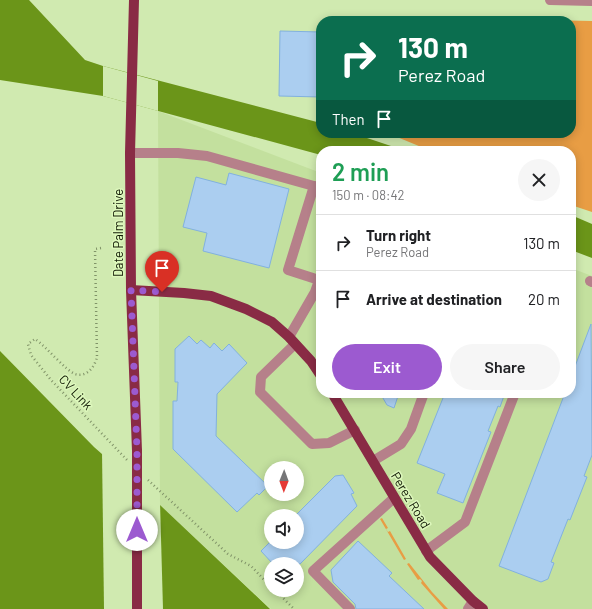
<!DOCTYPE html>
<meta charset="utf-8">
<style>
body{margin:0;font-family:Barlow,sans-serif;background:#f6f6f6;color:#202124;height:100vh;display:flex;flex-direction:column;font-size:15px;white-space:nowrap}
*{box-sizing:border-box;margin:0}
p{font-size:13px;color:#757577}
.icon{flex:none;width:22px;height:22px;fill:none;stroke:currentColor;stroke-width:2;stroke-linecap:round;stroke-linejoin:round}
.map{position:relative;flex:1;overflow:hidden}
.drawer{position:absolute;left:316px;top:146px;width:260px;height:252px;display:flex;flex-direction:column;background:#fff;border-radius:16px;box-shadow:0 2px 10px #0003}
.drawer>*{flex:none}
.guide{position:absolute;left:316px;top:16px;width:260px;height:122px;border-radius:16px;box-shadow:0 2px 10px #0003;background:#0b6e4f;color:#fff;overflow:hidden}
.needle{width:26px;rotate:181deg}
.fabs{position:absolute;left:264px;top:461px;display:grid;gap:8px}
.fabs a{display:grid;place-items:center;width:40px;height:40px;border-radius:50%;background:#fff;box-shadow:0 2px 10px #0003;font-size:20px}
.pin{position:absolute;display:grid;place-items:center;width:34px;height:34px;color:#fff;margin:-41px -17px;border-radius:50% 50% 50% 0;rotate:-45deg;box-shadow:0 0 4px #0007}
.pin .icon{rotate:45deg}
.me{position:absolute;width:44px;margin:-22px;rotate:0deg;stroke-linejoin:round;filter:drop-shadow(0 0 3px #0008)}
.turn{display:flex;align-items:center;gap:14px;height:84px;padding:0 16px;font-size:18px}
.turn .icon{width:52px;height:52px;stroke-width:2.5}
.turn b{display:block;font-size:28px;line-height:34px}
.then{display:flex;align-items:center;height:38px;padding:0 16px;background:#0003;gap:8px;font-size:15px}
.round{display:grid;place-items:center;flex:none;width:42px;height:42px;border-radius:21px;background:#f6f6f6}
.overview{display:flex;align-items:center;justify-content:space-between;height:68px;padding:0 16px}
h1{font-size:24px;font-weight:600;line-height:30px;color:#1e9e55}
.action{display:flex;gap:8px;margin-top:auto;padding:8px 16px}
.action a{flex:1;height:46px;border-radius:24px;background:#9c5ad0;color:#fff;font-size:16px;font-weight:600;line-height:46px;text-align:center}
.action a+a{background:#f6f6f6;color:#202124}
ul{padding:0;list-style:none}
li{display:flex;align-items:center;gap:12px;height:56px;padding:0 16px;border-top:1px solid #e0e0e0}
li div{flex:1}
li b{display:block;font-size:15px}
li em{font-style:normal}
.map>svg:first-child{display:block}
.built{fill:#c3e09e;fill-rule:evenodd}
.green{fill:#e89d44}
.water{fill:#6b9519}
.pier{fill:#d0eab0}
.building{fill:#abcef0;stroke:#82b1de}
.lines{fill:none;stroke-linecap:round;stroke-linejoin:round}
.path{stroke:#809368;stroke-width:2.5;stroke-dasharray:1 3;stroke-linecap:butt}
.minor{stroke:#b6808a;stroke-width:10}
.major{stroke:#892b45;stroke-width:10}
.major-bridge{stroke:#892b45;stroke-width:10}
.route{stroke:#9c5ad0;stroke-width:7;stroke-dasharray:0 12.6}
.labels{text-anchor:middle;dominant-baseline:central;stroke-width:3;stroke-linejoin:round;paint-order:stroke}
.street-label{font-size:13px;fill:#131c06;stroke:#ddf8bc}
</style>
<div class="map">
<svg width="592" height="609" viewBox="0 0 592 609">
<rect width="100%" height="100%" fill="#d0eab0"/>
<path class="built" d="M 158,111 L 321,173 L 321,393 L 571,393 L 571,268 L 592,276 L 592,609 L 271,609 L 160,505 ZM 271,468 L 297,468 L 297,494 L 271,494 ZM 271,516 L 297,516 L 297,542 L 271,542 ZM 271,564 L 297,564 L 297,590 L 271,590 Z"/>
<g class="green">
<polygon points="398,17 592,21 592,212 571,205 571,151 431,151 397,137 397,133 571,133 571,21 398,21"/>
<polygon points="382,518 388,528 386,529 388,532 390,531 406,559 404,560 380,519"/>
<polygon points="409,563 432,592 448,609 444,609 421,583 422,581 420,579 418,580 407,564"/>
</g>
<g class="water">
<polygon points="0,0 29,0 85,60 103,66 317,122 321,123 321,133 352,133 406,151 321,151 321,155 103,96 0,80"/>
<polygon points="571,215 592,224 592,258 571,250"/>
<polygon points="0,351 94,447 160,505 270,609 0,609"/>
</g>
<g class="pier">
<polygon points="103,66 158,81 158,111 103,96"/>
<polygon points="102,451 160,502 163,609 104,609"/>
</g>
<g class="building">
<polygon points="280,31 321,32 321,97 279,96"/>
<polygon points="229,173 289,189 269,268 203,251 207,233 183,227 196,177 226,185"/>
<polygon points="591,324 592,455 584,476 587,477 570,520 568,519 551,562 554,563 548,579 541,582 499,566 565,393 571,393 571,377"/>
<polygon points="189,336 197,344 201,340 210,348 214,343 222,351 229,344 247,363 217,394 216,436 268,486 259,495 257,493 237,512 173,449 173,401 177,401 178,382 175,382 175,349"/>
<polygon points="380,393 399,393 394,408 387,405"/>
<polygon points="445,393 505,393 500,407 498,406 488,431 491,432 463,503 437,493 445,474 417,463"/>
<polygon points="343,475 354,493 351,494 357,506 300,564 273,564 261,551 270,542 297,542 297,516 295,516 335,476"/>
<polygon points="358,541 392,573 389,576 424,609 356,609 355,604 333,582 331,570"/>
</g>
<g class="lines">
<g class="path">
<path d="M 101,248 L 95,249 L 97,357 C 95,366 87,378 75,374 C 65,370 47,347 35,339 L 28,344 L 31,355 L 51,380 L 127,460"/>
<polyline points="148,480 228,554 251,566 271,587"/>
<polyline points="275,590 294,609"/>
</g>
<g class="minor">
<polyline points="550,0 592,1"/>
<polyline points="130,153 178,153 207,156 321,188"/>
<polyline points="314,186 288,270 319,280"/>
<polyline points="590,281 592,282"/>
<polyline points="289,337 315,292 321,275"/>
<polyline points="295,344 261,377 260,392 312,444 329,443 355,430"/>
<polyline points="373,461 401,444 411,429 424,393"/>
<polyline points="426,551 465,522 515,393"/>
<polyline points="350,609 313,571 394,498"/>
<polyline points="468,609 473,601"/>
</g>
<g class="major">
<polyline points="134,0 130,153 131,290 137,451"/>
<polyline points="131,290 184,293 211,296 246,309 272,322 289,337 311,361 321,376"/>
<polyline points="332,393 430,557 473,601 483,609"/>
</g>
<polyline class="major-bridge" points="137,451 137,609"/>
</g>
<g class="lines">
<polyline class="route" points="137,530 137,451 131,290 162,292"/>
</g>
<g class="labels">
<g class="street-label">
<text transform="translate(118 233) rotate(-90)">Date Palm Drive</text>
<text transform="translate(76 392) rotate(47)">CV Link</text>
<text transform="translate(411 500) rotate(59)">Perez Road</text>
</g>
</g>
</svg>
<div class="fabs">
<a><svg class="needle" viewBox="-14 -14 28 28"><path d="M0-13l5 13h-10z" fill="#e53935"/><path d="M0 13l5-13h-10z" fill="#757577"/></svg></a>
<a><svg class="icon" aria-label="sound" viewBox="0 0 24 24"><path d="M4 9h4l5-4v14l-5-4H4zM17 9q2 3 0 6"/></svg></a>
<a><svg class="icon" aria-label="layers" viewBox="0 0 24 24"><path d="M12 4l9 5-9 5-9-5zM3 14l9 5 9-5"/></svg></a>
</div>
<div class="pin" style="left:162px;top:292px;background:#d93025"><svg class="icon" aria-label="arrive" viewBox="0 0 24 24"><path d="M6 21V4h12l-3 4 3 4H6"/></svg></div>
<svg class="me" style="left:137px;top:530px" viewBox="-20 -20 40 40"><circle r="19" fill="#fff"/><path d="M0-13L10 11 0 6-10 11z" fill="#9c5ad0"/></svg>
<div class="guide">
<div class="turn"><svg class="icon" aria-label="right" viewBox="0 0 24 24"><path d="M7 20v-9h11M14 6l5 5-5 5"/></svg><div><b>130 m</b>Perez Road</div></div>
<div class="then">Then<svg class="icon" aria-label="arrive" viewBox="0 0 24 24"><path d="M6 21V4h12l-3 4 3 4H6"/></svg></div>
</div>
<section class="drawer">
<div class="overview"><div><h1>2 min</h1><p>150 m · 08:42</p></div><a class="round"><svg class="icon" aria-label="close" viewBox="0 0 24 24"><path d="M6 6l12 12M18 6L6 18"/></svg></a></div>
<ul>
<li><svg class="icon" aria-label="right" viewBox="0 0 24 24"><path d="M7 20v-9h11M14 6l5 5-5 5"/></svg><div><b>Turn right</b><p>Perez Road</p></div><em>130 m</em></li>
<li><svg class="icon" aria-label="arrive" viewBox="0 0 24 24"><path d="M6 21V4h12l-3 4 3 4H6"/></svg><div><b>Arrive at destination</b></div><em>20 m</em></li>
</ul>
<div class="action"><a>Exit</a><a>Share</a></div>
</section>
</div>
